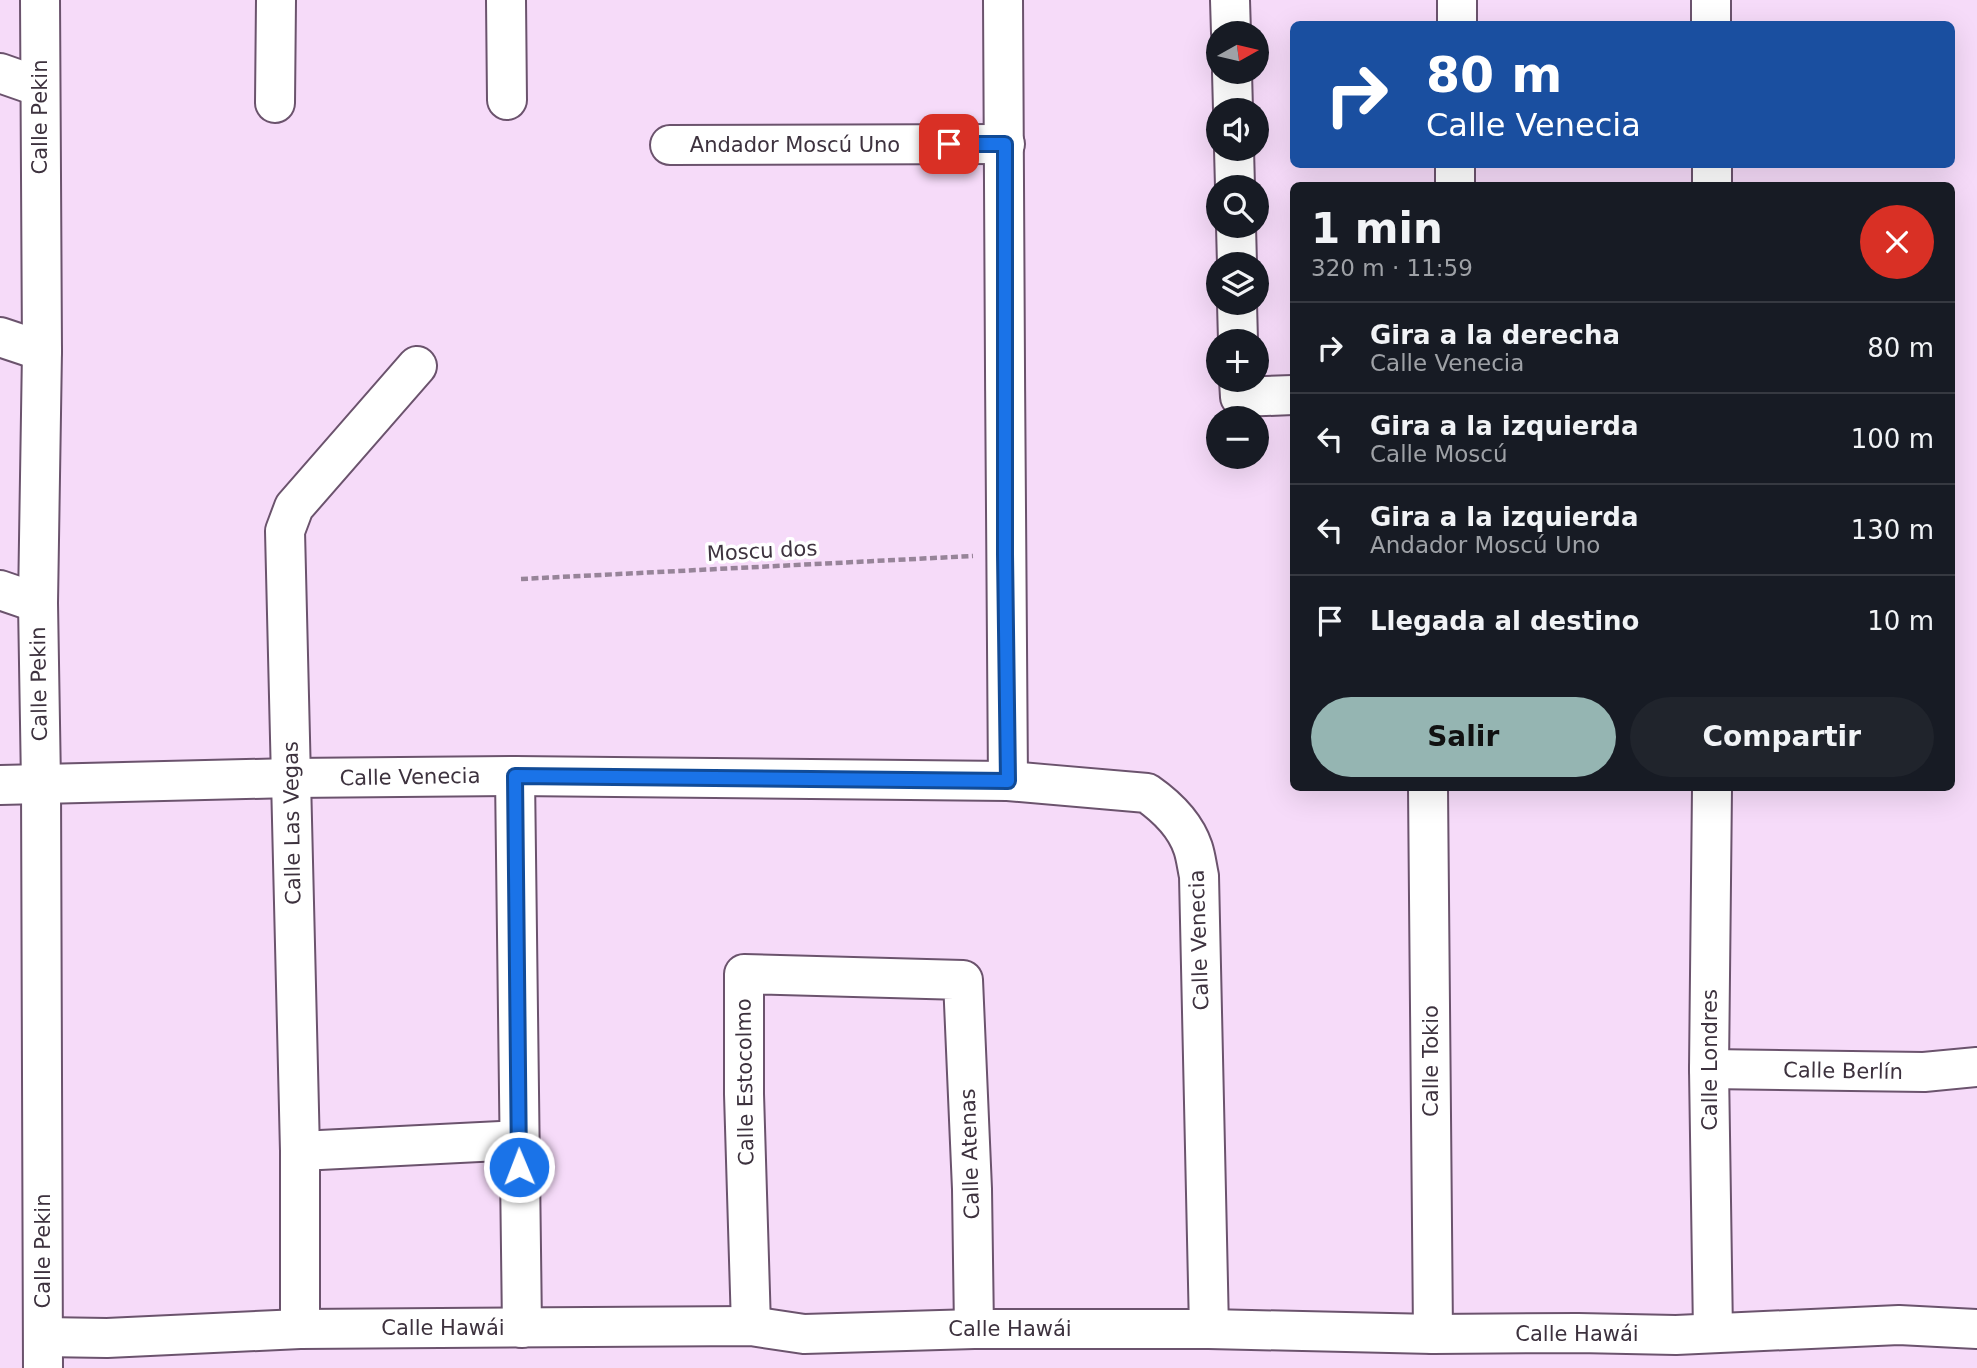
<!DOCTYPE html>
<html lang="es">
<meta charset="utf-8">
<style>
body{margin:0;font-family:"DejaVu Sans",sans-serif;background:#20242c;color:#f1f3f6;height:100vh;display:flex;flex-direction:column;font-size:26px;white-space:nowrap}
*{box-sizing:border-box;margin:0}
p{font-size:23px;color:#9ea1a6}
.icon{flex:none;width:38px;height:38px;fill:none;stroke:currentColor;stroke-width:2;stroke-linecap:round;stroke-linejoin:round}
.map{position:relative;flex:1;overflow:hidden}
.sheet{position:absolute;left:1290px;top:182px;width:665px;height:609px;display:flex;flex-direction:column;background:#171b24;border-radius:10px;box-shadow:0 7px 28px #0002}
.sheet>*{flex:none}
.hud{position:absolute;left:1290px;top:21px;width:665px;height:147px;border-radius:10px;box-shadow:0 7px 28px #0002;background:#1a4fa0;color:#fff;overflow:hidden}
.needle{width:46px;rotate:82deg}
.tools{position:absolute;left:1206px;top:21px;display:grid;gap:14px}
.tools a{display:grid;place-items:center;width:63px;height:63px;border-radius:50%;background:#171b24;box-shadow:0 7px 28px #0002;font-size:35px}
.pin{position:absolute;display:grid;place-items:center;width:60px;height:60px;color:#fff;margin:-30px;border-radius:14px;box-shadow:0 4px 10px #0006}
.me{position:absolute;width:77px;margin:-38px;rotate:359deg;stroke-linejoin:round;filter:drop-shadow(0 0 5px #0008)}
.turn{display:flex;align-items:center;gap:24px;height:147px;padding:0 21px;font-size:32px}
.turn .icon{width:91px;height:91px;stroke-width:2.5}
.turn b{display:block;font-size:49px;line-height:60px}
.round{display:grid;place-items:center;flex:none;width:74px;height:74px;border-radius:37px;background:#20242c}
.headline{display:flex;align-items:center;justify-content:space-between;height:119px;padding:0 21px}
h1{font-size:42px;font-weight:700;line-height:52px}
.cta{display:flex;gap:14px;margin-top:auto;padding:14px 21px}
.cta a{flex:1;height:80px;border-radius:42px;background:#95b5b2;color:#111;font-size:28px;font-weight:700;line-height:80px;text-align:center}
.cta a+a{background:#20242c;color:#f1f3f6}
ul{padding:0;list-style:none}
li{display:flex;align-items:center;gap:21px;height:91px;padding:0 21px;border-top:2px solid #363941}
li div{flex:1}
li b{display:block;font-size:26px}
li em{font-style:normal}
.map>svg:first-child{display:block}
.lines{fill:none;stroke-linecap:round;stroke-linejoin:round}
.minor-casing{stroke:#6b536d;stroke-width:42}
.path{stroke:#978499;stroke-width:4.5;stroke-dasharray:7 3.5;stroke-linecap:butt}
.minor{stroke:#fff;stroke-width:38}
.route-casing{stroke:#114b97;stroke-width:18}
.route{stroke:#1a73e8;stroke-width:12}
.labels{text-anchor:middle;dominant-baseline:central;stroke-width:7;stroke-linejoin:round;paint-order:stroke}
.street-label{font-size:21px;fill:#3d323e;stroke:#fff}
</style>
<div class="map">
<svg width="1977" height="1368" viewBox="0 0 1977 1368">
<rect width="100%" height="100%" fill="#f6dbf9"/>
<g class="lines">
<g class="minor-casing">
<g id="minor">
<polyline points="40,0 42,351 38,603 41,783 43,1368"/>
<polyline points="506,0 507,100"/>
<path d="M 1003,0 C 1006,260 1004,521 1008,781"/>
<polyline points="1230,0 1231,33"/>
<polyline points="1711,0 1711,24"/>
<polyline points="1457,24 1457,0"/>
<polyline points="1232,72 1233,110"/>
<polyline points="0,73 40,87"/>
<polyline points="275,103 276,0"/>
<polyline points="670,145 1005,144"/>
<polyline points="1234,149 1235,187"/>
<polyline points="1712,164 1712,186"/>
<polyline points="1455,186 1455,164"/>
<polyline points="1236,226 1237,264"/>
<polyline points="1237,303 1238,341"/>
<polyline points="0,337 42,351"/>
<polyline points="1239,380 1240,397 1293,395"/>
<polyline points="0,590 38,603"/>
<polyline points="515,776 522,1328"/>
<path d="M 0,785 L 291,778 L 515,776 L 1008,781 L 1147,793 C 1167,807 1185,824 1193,848 C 1196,857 1197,867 1199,876 L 1209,1329"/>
<polyline points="1428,788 1433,1334"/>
<polyline points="1712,788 1709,1069 1713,1333"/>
<polyline points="1709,1069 1924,1072 1977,1067"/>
<polyline points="300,1151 519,1140"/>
<polyline points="751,1326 744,1094 744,974 963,980 972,1189 974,1329"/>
<polyline points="300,1329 300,1151 285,531 294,507 417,366"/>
<polyline points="43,1337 107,1338 300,1329 751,1326 804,1334 974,1329 1209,1329 1433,1334 1578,1333 1676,1335 1899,1325 1977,1329"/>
</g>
</g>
<polyline class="path" points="521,579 973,556"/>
<use href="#minor" class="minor"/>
</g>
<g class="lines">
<g class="route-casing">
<polyline id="route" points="519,1167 515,776 1008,781 1005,554 1005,144 949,144"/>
</g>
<use href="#route" class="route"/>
</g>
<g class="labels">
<g class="street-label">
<text transform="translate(40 117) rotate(-90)">Calle Pekin</text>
<text x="795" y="145">Andador Moscú Uno</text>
<text transform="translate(762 551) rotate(-3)">Moscu dos</text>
<text transform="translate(39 684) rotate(-91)">Calle Pekin</text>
<text transform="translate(410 777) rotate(-1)">Calle Venecia</text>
<text transform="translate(292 823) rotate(-91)">Calle Las Vegas</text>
<text transform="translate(1199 940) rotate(-92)">Calle Venecia</text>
<text transform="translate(1710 1060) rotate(-90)">Calle Londres</text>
<text transform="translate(1431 1061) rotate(-90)">Calle Tokio</text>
<text transform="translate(1843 1071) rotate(1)">Calle Berlín</text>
<text transform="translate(745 1082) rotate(-91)">Calle Estocolmo</text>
<text transform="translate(970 1154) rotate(-92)">Calle Atenas</text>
<text transform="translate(43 1251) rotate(-90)">Calle Pekin</text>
<text x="443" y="1328">Calle Hawái</text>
<text x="1010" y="1329">Calle Hawái</text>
<text x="1577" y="1334">Calle Hawái</text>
</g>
</g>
</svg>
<div class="tools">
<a><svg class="needle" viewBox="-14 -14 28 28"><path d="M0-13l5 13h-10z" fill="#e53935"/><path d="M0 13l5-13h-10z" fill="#9ea1a6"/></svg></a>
<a><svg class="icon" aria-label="sound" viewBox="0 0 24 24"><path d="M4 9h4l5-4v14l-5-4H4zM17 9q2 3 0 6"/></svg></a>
<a><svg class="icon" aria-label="search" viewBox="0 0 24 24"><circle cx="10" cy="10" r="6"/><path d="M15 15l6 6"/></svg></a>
<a><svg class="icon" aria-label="layers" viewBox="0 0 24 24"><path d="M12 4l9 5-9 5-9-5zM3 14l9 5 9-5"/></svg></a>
<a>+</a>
<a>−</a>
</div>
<div class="pin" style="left:949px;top:144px;background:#d93025"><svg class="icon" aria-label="arrive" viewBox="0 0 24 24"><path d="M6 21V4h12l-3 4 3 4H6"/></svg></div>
<svg class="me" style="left:519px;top:1167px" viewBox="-20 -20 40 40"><circle r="17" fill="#1a73e8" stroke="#fff" stroke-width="3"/><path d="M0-11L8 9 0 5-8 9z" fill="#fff"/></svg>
<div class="hud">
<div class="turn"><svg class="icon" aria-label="right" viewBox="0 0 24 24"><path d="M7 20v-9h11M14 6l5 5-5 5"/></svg><div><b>80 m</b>Calle Venecia</div></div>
</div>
<section class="sheet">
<div class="headline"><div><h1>1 min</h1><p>320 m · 11:59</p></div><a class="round" style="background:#d93025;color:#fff"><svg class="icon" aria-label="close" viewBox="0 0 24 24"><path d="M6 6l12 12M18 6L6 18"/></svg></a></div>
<ul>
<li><svg class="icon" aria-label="right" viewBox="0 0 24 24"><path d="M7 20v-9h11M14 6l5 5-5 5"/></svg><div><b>Gira a la derecha</b><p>Calle Venecia</p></div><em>80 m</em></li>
<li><svg class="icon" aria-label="left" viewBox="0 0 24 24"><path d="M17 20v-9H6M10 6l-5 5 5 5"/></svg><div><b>Gira a la izquierda</b><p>Calle Moscú</p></div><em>100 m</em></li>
<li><svg class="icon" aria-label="left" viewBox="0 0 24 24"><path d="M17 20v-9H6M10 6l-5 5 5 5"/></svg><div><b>Gira a la izquierda</b><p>Andador Moscú Uno</p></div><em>130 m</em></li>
<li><svg class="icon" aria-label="arrive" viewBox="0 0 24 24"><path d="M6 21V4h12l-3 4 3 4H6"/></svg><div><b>Llegada al destino</b></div><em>10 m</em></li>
</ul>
<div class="cta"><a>Salir</a><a>Compartir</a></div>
</section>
</div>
